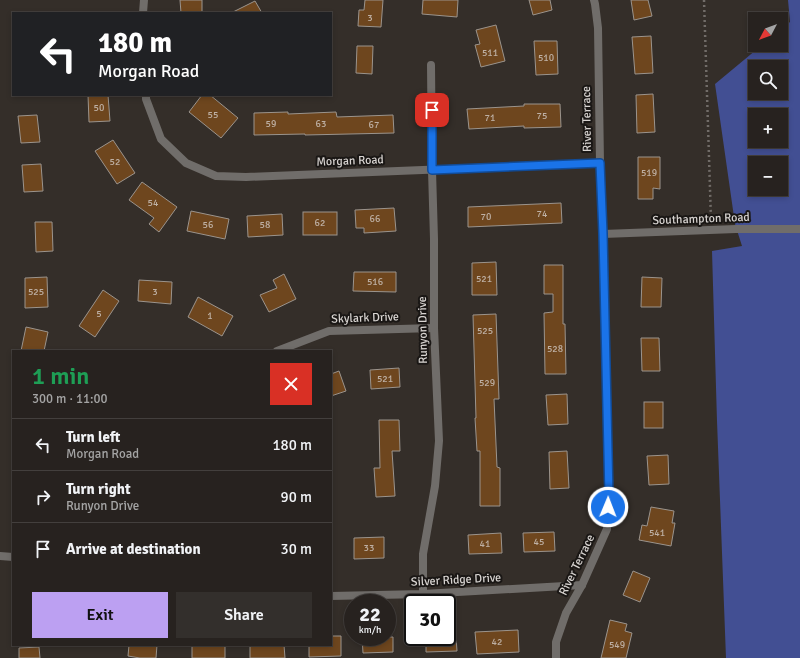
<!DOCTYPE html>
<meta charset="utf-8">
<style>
body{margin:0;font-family:Signika,sans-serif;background:#332f2c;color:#f1f3f6;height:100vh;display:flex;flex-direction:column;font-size:15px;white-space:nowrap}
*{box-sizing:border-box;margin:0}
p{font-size:13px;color:#a4a4a4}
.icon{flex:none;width:22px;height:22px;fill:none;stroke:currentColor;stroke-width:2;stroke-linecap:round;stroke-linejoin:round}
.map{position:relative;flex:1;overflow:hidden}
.sheet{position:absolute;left:12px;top:350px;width:320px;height:296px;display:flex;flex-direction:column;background:#27221f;border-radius:0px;box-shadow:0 2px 6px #0003,0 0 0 1px #433f3d}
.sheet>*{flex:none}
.top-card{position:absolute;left:12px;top:12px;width:320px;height:84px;border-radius:0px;box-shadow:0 2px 6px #0003,0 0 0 1px #433f3d;background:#202124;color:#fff;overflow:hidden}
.needle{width:26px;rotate:229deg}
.controls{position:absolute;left:748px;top:12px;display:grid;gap:8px}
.controls a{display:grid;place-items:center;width:40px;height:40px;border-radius:0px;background:#27221f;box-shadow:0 2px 6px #0003,0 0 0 1px #433f3d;font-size:20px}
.speed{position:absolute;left:344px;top:594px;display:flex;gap:8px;font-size:20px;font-weight:700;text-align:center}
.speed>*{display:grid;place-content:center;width:52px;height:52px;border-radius:50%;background:#27221f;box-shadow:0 2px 6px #0003,0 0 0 1px #433f3d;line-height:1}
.speed small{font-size:10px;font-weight:400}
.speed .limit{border:2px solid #111;border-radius:6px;background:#fff;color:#111}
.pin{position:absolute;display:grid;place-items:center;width:34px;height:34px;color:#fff;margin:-17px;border-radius:8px;box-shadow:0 2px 6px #0006}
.me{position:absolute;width:44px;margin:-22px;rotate:1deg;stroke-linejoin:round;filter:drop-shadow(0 0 3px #0008)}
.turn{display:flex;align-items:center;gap:14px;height:84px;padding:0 20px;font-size:18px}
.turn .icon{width:52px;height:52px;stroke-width:2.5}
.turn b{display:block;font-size:28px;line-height:34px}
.round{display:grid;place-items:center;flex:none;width:42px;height:42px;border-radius:0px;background:#332f2c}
.overview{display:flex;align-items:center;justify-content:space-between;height:68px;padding:0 20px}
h1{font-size:24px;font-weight:600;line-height:30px;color:#1e9e55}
.action{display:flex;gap:8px;margin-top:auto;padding:8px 20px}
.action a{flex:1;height:46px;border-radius:0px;background:#bca0f2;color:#111;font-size:16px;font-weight:600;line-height:46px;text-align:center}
.action a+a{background:#332f2c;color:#f1f3f6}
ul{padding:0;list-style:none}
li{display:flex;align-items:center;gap:12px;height:52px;padding:0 20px;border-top:1px solid #433f3d}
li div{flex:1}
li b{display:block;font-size:15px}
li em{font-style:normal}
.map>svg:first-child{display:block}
.green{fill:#424f93;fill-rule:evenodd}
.building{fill:#6e461e;stroke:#9b948d}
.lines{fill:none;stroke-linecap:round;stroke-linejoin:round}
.path{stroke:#716c68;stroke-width:2.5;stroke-dasharray:2 3;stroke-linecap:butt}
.street{stroke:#706d6a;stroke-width:8}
.route-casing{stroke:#114b97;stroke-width:10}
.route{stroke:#1a73e8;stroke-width:7}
.labels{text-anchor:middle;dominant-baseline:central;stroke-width:4;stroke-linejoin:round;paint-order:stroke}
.number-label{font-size:10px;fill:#beb0a4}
.street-label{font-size:12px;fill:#d8d4d1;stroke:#1a1715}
</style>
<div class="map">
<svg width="800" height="658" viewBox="0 0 800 658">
<rect width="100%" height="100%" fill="#342e29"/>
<path class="green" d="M 788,0 L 800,0 L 800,658 L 726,658 L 717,421 L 712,251 L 742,246 L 735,224 L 715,84 L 762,45 L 781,45 L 781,29 L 790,22 ZM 755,67 L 781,67 L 781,93 L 755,93 ZM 755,115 L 781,115 L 781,141 L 755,141 ZM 755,163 L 781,163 L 781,189 L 755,189 Z"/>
<g class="building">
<polygon points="180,0 202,0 202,13 181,13"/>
<polygon points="365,0 383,0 381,27 358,26 359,10 364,10"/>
<polygon points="423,0 458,0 457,17 422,14"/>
<polygon points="529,0 550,0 552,10 533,15"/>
<polygon points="631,0 648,0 652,16 634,20"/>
<polygon points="255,1 262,13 231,13"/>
<polygon points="496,25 505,61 481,67 475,45 480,44 476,30"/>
<polygon points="651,36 653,73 635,74 632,37"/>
<polygon points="534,41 557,41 558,74 536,75"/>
<polygon points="357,46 373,46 372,74 356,73"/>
<polygon points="653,94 655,132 637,133 636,95"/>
<polygon points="88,95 108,95 110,121 89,122"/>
<polygon points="202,95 210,95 238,118 221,138 189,112"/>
<polygon points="524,104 560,104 561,127 524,128 524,126 469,129 467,109 524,106"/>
<polygon points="288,112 288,114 336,112 337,117 393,115 394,133 305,135 305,134 254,135 254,113"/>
<polygon points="37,115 40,142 21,143 18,116"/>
<polygon points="113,140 135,173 117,184 95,151"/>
<polygon points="638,157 660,157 660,189 653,188 653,199 638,199"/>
<polygon points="41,164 43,191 24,192 22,165"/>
<polygon points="142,182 177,207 159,232 149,224 154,218 129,200"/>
<polygon points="561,203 562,223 468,227 468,207"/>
<polygon points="394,208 396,231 364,233 364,228 356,228 355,210"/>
<polygon points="191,211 229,219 225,239 187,231"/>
<rect x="303" y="212" width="34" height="23"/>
<polygon points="282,214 283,235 248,237 247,216"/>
<polygon points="35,222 52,222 53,251 36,252"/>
<polygon points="496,262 497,295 472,295 472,263"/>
<polygon points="544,265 563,265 563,324 565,324 566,374 545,374 544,313 553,312 553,294 544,294"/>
<polygon points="354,272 396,272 396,292 353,291"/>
<polygon points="284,274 296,299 269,312 260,295 277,288 273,280"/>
<polygon points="47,277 48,307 25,308 25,278"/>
<polygon points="642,277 662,278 661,307 641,307"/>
<polygon points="139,280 172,282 171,304 138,301"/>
<polygon points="103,290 119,301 95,337 79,326"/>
<polygon points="198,297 233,316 222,336 188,317"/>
<polygon points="496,314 499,399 494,399 497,467 500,468 500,506 480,506 480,451 477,451 475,418 476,418 473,315"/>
<polygon points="26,327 48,332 44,351 21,351"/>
<polygon points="641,338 659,338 660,371 642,371"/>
<polygon points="399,368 400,387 371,389 370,370"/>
<polygon points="339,371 346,391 331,396 331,374"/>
<polygon points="567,394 568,424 548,425 546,395"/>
<rect x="644" y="402" width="19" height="26"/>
<polygon points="379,420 399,420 400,451 392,451 395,496 376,497 374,468 380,468"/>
<polygon points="567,451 569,488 550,489 549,452"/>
<polygon points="668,455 669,484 649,485 647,456"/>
<polygon points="651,507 674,511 672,523 675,523 671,546 639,540 642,525 647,526"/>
<polygon points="554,532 555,551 524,552 523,533"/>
<polygon points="501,533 502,553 469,554 468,535"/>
<polygon points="384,537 384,558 354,559 354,538"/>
<polygon points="633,571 650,578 640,602 623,595"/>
<polygon points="610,620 627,624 625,631 632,633 626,658 601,658"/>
<polygon points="518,630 519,652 477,654 475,632"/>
<polygon points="331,636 341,636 341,656 309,657 309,645 331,645"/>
<polygon points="362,637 393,637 393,652 363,653"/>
<polygon points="426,637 456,637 457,651 426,652"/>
<polygon points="129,645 157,645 156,658 140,658 128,656"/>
<rect x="192" y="645" width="33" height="13"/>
<polygon points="250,645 284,645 285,658 250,658"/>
<polygon points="39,647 40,658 19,658 19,648"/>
</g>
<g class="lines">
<polyline class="path" points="704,0 711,220"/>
<g class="street">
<polyline points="143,13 144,0"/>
<polyline points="146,95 146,99 161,139 186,163 216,176 246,177 600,163"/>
<polyline points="603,234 736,229 800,229"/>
<polyline points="277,351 329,331 434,328"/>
<polyline points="0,556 13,557"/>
<polyline points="423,594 423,554 435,486 439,441 434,328 434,239 432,170 431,65"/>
<polyline points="331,596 423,594 582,585"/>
<polyline points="556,658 556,642 566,613 582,585 607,529 609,496 603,234 600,163 598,28 595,4 594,0"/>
</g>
</g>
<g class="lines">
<g class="route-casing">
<polyline id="route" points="432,110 432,170 600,163 603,234 609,496 608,507"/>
</g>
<use href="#route" class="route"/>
</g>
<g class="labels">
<g class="number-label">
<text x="370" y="18">3</text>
<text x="490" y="53">511</text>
<text x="546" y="58">510</text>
<text x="99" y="108">50</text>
<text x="213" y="115">55</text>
<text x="542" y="116">75</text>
<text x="490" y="118">71</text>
<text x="271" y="124">59</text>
<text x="321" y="124">63</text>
<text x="374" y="125">67</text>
<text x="115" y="162">52</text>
<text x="649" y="173">519</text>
<text x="153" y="203">54</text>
<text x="542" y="214">74</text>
<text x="486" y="217">70</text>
<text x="375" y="219">66</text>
<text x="320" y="223">62</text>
<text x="208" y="225">56</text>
<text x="265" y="225">58</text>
<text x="484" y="279">521</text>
<text x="375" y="282">516</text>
<text x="36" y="292">525</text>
<text x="155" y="292">3</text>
<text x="99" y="314">5</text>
<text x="210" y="316">1</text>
<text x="485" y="331">525</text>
<text x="555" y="349">528</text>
<text x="385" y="379">521</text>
<text x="487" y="383">529</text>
<text x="657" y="533">541</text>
<text x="539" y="542">45</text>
<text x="485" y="544">41</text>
<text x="369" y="548">33</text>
<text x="497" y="642">42</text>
<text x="617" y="645">549</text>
</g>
<g class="street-label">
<text transform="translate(587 119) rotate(-91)">River Terrace</text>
<text transform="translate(350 161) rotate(-2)">Morgan Road</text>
<text transform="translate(701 219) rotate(-2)">Southampton Road</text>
<text transform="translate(365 318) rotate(-2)">Skylark Drive</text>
<text transform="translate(423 330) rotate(-91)">Runyon Drive</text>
<text transform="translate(577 565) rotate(-64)">River Terrace</text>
<text transform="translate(456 580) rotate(-3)">Silver Ridge Drive</text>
</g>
</g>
</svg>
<div class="controls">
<a><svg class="needle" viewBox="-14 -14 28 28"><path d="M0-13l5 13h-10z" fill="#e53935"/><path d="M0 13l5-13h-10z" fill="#a4a4a4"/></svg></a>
<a><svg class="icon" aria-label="search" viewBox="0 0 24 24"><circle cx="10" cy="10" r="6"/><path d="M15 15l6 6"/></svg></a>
<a>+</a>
<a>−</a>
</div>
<div class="speed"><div>22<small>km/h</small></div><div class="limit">30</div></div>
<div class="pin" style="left:432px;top:110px;background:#d93025"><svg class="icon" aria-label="arrive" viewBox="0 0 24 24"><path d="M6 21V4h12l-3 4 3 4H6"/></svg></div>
<svg class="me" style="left:608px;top:507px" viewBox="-20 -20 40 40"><circle r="17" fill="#1a73e8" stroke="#fff" stroke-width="3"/><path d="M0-11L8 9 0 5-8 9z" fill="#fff"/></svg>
<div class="top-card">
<div class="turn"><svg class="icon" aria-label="left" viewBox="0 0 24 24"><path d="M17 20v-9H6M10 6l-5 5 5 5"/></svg><div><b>180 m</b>Morgan Road</div></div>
</div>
<section class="sheet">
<div class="overview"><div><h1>1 min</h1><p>300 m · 11:00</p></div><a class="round" style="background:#d93025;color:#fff"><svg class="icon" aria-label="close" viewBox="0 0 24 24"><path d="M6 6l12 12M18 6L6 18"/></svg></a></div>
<ul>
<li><svg class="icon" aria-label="left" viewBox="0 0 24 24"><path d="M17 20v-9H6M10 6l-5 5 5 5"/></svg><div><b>Turn left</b><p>Morgan Road</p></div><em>180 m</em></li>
<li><svg class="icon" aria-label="right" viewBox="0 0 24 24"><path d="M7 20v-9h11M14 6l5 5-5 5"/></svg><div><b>Turn right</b><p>Runyon Drive</p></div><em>90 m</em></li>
<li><svg class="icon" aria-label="arrive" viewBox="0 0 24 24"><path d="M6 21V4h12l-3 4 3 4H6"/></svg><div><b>Arrive at destination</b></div><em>30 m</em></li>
</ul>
<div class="action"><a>Exit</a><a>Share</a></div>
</section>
</div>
